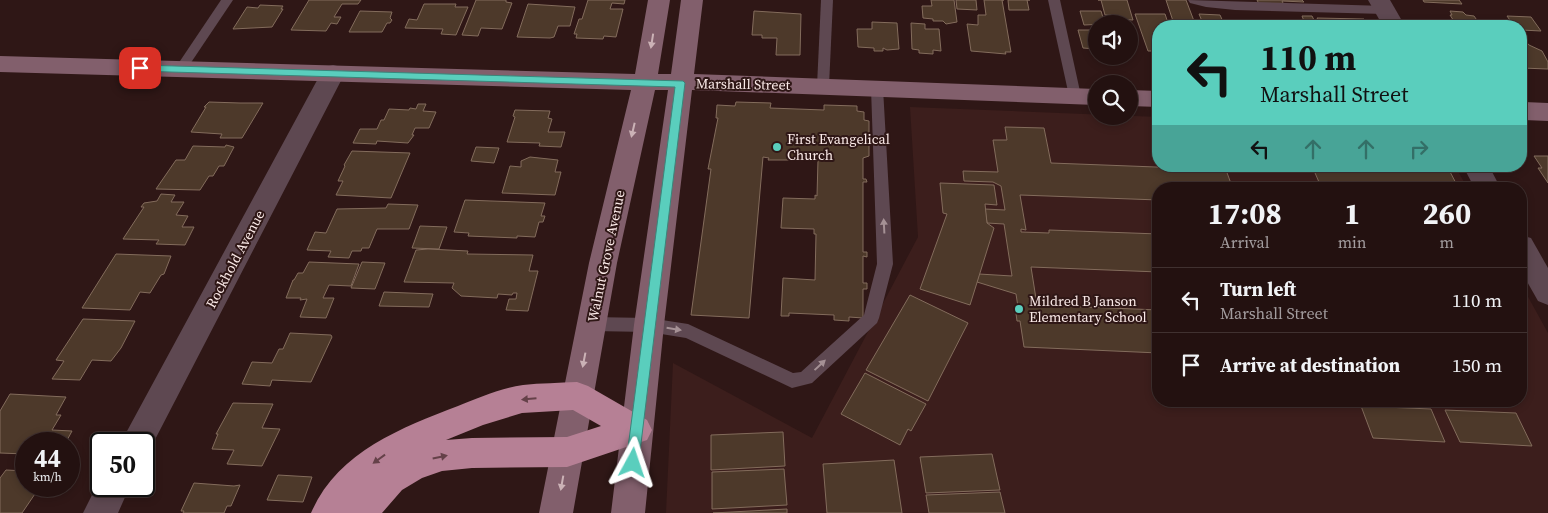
<!DOCTYPE html>
<style>
body{margin:0;font-family:"Source Serif 4",serif;background:#2f1f1e;color:#f1f3f6;height:100vh;display:flex;flex-direction:column;font-size:19px;white-space:nowrap}
*{box-sizing:border-box;margin:0}
p{font-size:16px;color:#a39d9f}
.icon{flex:none;width:28px;height:28px;fill:none;stroke:currentColor;stroke-width:2;stroke-linecap:round;stroke-linejoin:round}
.map{position:relative;flex:1;overflow:hidden}
.drawer{position:absolute;left:1152px;top:182px;width:375px;height:225px;display:flex;flex-direction:column;background:#231110;border-radius:20px;box-shadow:0 2px 8px #0003,0 0 0 1px #403130}
.drawer>*{flex:none}
.banner{position:absolute;left:1152px;top:20px;width:375px;height:152px;border-radius:20px;box-shadow:0 2px 8px #0003,0 0 0 1px #403130;background:#5acebd;color:#111;overflow:hidden}
.tools{position:absolute;left:1088px;top:15px;display:grid;gap:10px}
.tools a{display:grid;place-items:center;width:50px;height:50px;border-radius:50%;background:#231110;box-shadow:0 2px 8px #0003,0 0 0 1px #403130;font-size:25px}
.speed{position:absolute;left:15px;top:432px;display:flex;gap:10px;font-size:25px;font-weight:700;text-align:center}
.speed>*{display:grid;place-content:center;width:65px;height:65px;border-radius:50%;background:#231110;box-shadow:0 2px 8px #0003,0 0 0 1px #403130;line-height:1}
.speed small{font-size:12px;font-weight:400}
.speed .limit{border:2px solid #111;border-radius:8px;background:#fff;color:#111}
.pin{position:absolute;display:grid;place-items:center;width:42px;height:42px;color:#fff;margin:-21px;border-radius:10px;box-shadow:0 2px 8px #0006}
.me{position:absolute;width:55px;margin:-28px;rotate:5deg;stroke-linejoin:round;filter:drop-shadow(0 0 4px #0008)}
.turn{display:flex;align-items:center;gap:18px;height:105px;padding:0 25px;font-size:22px}
.turn .icon{width:65px;height:65px;stroke-width:2.5}
.turn b{display:block;font-size:35px;line-height:42px}
.lanes{display:flex;align-items:center;height:48px;padding:0 25px;background:#0003;justify-content:center;gap:25px;direction:ltr}
.lanes .off{opacity:.35}
.eta{display:flex;justify-content:space-evenly;align-items:center;height:85px;text-align:center}
.eta b{font-size:30px;font-weight:700;line-height:35px}
ul{padding:0;list-style:none}
li{display:flex;align-items:center;gap:15px;height:65px;padding:0 25px;border-top:1px solid #403130}
li div{flex:1}
li b{display:block;font-size:19px}
li em{font-style:normal}
.map>svg:first-child{display:block}
.built{fill:#3c1e1c}
.building{fill:#4d392a;stroke:#836c5c}
.lines{fill:none;stroke-linecap:round;stroke-linejoin:round}
.lane{fill:#5e4851;fill-rule:evenodd}
.street{fill:#5e4851;fill-rule:evenodd}
.secondary{fill:#825f6c;fill-rule:evenodd}
.highway{fill:#b68095;fill-rule:evenodd}
.oneway{fill:#cbb2b6}
.oneway2{fill:#a59195}
.oneway3{fill:#654149}
.route{fill:#5acebd;stroke:#3a867b}
.poi-dot{fill:#5acebd;stroke:#2f1716;stroke-width:2}
.labels{text-anchor:middle;dominant-baseline:central;stroke-width:4;stroke-linejoin:round;paint-order:stroke}
.street-label{font-size:14px;fill:#fbeae8;stroke:#2f1716}
.poi-label{font-size:14px;fill:#fbeae8;stroke:#2f1716;text-anchor:start}
</style>
<div class="map">
<svg width="1548" height="513" viewBox="0 0 1548 513">
<rect width="100%" height="100%" fill="#2f1716"/>
<polygon class="built" points="910,107 1159,117 1159,166 1455,166 1468,189 1159,189 1159,401 1521,401 1521,284 1548,333 1548,513 666,513 673,363 812,438 918,237"/>
<g class="building">
<polygon points="309,0 361,0 358,4 342,4 334,17 341,17 337,24 331,23 326,31 291,30"/>
<polygon points="476,0 506,0 506,2 512,3 502,29 481,28 478,36 462,35"/>
<polygon points="588,0 625,0 624,4 612,3 610,9 623,9 616,37 604,36 603,39 576,38 577,34 574,34 579,19 582,19"/>
<polygon points="931,0 954,0 957,22 946,24 943,21 933,21 933,19 923,18 922,6 932,6"/>
<polygon points="956,0 976,0 977,10 957,9"/>
<polygon points="984,0 1004,0 1002,0 1011,52 1005,52 1006,54 971,51 967,24 978,25 978,15 986,15"/>
<polygon points="1008,0 1030,0 1027,0 1029,10 1009,10"/>
<polygon points="1098,0 1127,0 1133,20 1113,19 1111,15 1105,15 1101,0"/>
<polygon points="1166,0 1186,0 1194,21 1173,21"/>
<polygon points="1257,0 1302,0 1304,2 1282,1 1284,5 1259,4"/>
<polygon points="1423,0 1459,0 1462,4 1424,2"/>
<polygon points="424,4 456,4 455,7 468,7 456,35 441,34 443,29 405,28 409,19 417,20"/>
<polygon points="528,4 575,7 570,26 558,26 554,37 550,38 517,37"/>
<polygon points="260,5 283,6 281,9 283,9 272,27 233,29 247,7 258,8"/>
<polygon points="360,11 392,12 390,18 392,20 390,23 387,23 382,32 349,32"/>
<polygon points="754,11 801,14 800,55 776,55 777,38 762,38 762,35 752,35"/>
<polygon points="1080,11 1101,11 1105,24 1084,25"/>
<polygon points="1450,11 1463,12 1466,15 1474,16 1481,26 1457,26 1450,15 1452,15"/>
<polygon points="1135,14 1165,14 1169,26 1159,26 1159,51 1148,51"/>
<polygon points="1199,14 1220,15 1225,26 1204,26"/>
<polygon points="1302,16 1312,16 1317,26 1306,26"/>
<polygon points="1507,16 1531,17 1541,31 1521,30 1521,26 1514,26"/>
<polygon points="1317,18 1364,19 1368,26 1321,26"/>
<polygon points="872,22 897,23 899,49 887,50 883,48 883,51 874,51 874,48 858,47 857,29 872,29"/>
<polygon points="911,23 925,24 925,29 939,29 941,51 933,50 933,54 919,53 919,50 912,49"/>
<polygon points="1262,24 1294,25 1298,26 1263,26"/>
<polygon points="1093,26 1096,26 1096,49 1083,48 1078,30 1094,30"/>
<polygon points="1521,36 1529,45 1542,51 1548,62 1548,69 1521,68"/>
<polygon points="209,102 240,103 263,103 242,138 220,138 222,134 191,132 206,107 204,107"/>
<polygon points="736,102 771,103 770,108 824,110 824,105 857,106 857,111 864,112 864,120 869,121 869,156 863,158 863,179 866,179 867,182 863,182 863,252 867,252 867,257 863,256 863,283 867,283 867,289 863,289 863,318 849,317 849,321 834,320 834,315 789,313 789,316 781,316 783,278 815,280 816,234 814,234 814,229 781,228 783,198 815,199 815,195 817,196 818,160 768,160 769,158 763,157 749,318 691,315 711,169 708,169 718,118 716,118 717,105 735,106"/>
<polygon points="418,104 426,104 423,111 436,112 429,128 415,128 412,135 414,135 408,143 377,141 376,144 353,143 360,129 377,129 381,120 384,120 389,109 409,110 410,108 416,109"/>
<polygon points="515,110 550,111 548,118 552,119 548,132 565,132 561,147 539,146 540,143 507,142 515,117 513,116"/>
<polygon points="1005,127 1044,128 1051,163 1182,168 1246,166 1249,171 1226,170 1233,189 1159,189 1159,200 1020,195 1026,230 1021,229 1021,232 1049,233 1049,230 1159,234 1159,272 1031,267 1037,305 1159,310 1159,353 1024,347 1020,321 1017,321 1015,306 1018,307 1016,294 977,282 979,274 1012,276 1004,224 987,223 985,209 1005,210 1001,186 993,182 964,181 963,171 998,172 993,140 1007,140"/>
<polygon points="226,145 234,147 224,166 219,166 213,176 209,176 200,190 156,189 176,160 185,160 193,146 225,147"/>
<polygon points="476,147 499,148 494,163 471,161"/>
<polygon points="352,151 410,153 391,198 336,195 343,181 338,181 345,166 344,165"/>
<polygon points="1534,156 1548,156 1548,183 1538,168 1542,168"/>
<polygon points="530,157 558,160 555,172 561,172 555,195 502,193 510,166 521,167 521,161"/>
<polygon points="1312,166 1447,166 1459,189 1322,189"/>
<polygon points="940,183 994,185 997,205 985,204 987,223 994,228 970,305 920,289 947,214 943,213"/>
<polygon points="161,194 175,195 171,202 184,202 176,215 188,216 182,227 194,227 185,245 156,244 159,240 123,239 144,207 141,207 144,203 157,201"/>
<polygon points="465,200 545,203 541,216 545,216 543,222 539,222 535,237 517,236 517,238 468,236 469,233 454,232"/>
<polygon points="388,204 418,205 409,229 377,229 369,248 362,248 361,251 352,251 349,258 328,257 331,251 307,250 315,232 326,233 337,209 386,208"/>
<polygon points="420,226 447,227 439,249 412,248"/>
<polygon points="428,249 468,251 467,254 533,255 529,271 538,271 528,311 506,310 509,299 516,299 517,293 513,293 512,295 498,294 497,298 461,296 452,288 454,283 404,282 416,250"/>
<polygon points="116,254 171,256 164,274 161,275 150,293 140,292 130,310 82,308"/>
<polygon points="309,262 359,264 351,286 329,285 323,298 334,298 326,318 300,317 307,299 300,300 301,298 286,298 293,280 294,280 298,273 303,273"/>
<polygon points="362,262 385,263 375,289 351,288"/>
<polygon points="384,292 433,294 429,307 379,306"/>
<polygon points="910,295 968,323 928,401 866,370"/>
<polygon points="83,319 135,321 121,348 111,361 92,360 80,380 52,379 64,361 56,360"/>
<polygon points="290,333 331,335 332,337 311,382 272,380 270,386 242,384 252,362 272,363 279,349 283,349"/>
<polygon points="865,373 926,404 911,431 908,429 900,445 841,414"/>
<polygon points="10,394 66,397 56,415 61,415 52,430 72,431 65,444 26,444 26,454 0,453 0,411"/>
<polygon points="233,403 273,404 262,428 280,429 262,466 227,464 234,450 212,449 218,434 216,434"/>
<polygon points="1361,406 1431,409 1445,442 1373,438"/>
<polygon points="1445,410 1516,413 1532,446 1460,442"/>
<polygon points="783,432 785,466 711,470 711,435"/>
<polygon points="992,454 1000,490 926,493 920,457"/>
<polygon points="894,460 902,513 827,513 823,464"/>
<polygon points="784,469 787,505 712,509 712,472"/>
<polygon points="6,470 26,471 26,486 39,488 22,513 0,513 0,478"/>
<polygon points="278,475 312,477 303,502 267,500"/>
<polygon points="194,483 234,486 240,485 231,506 227,506 224,513 183,513 184,511 181,511"/>
<polygon points="1000,492 1005,513 929,513 926,495"/>
<polygon points="787,509 787,513 713,513"/>
</g>
<g class="lines">
<g class="lane">
<polygon points="221,0 233,0 184,73 176,73 174,70 176,67"/>
<polygon points="821,0 833,0 829,86 828,89 818,89 817,86"/>
<polygon points="1048,0 1060,0 1081,96 1080,99 1070,99 1069,96"/>
<polygon points="1188,0 1385,6 1391,10 1385,14 1235,10 1206,7 1190,3"/>
<polygon points="877,84 882,85 883,88 893,264 879,318 877,323 812,383 792,388 686,338 649,332 591,331 585,329 583,324 585,319 591,317 649,318 688,324 793,373 801,372 864,315 877,264 871,88 872,85"/>
</g>
<g class="street">
<polygon points="1368,0 1390,0 1405,26 1383,26"/>
<polygon points="333,65 341,67 345,73 147,455 144,456 144,444 120,444 321,73 325,67"/>
<polygon points="1463,166 1489,166 1501,189 1475,189"/>
<polygon points="1521,235 1531,238 1548,268 1548,305 1538,301 1521,271"/>
<polygon points="101,477 101,486 130,486 118,513 83,513"/>
</g>
<g class="secondary">
<polygon points="648,0 670,0 658,74 671,74 681,0 703,0 694,74 1096,89 1096,105 692,90 664,325 645,513 611,513 634,325 668,90 655,90 617,263 573,513 539,513 589,263 631,90 0,72 0,56 635,74"/>
<polygon points="1129,90 1159,91 1159,107 1129,106"/>
<polygon points="1521,102 1548,103 1548,121 1521,120"/>
</g>
<path class="highway" d="M 577,382 L 588,386 L 647,420 L 652,430 L 647,440 L 567,467 L 472,468 L 442,471 L 422,478 L 402,490 L 382,513 L 311,513 C 337,452 401,428 458,406 C 478,398 502,388 523,385 C 541,383 559,383 577,382 ZM 573,410 L 601,426 L 567,437 L 472,438 L 446,440 L 483,425 L 522,413 Z"/>
</g>
<defs><path id="oneway-solid" d="M-6-.8H1V-3.2L6.5 0L1 3.2V.8H-6Z" transform="scale(1.25)"/></defs>
<g class="oneway">
<use href="#oneway-solid" transform="translate(652 41) rotate(99)"/>
<use href="#oneway-solid" transform="translate(633 130) rotate(103)"/>
<use href="#oneway-solid" transform="translate(584 360) rotate(101)"/>
<use href="#oneway-solid" transform="translate(562 483) rotate(100)"/>
</g>
<g class="oneway2">
<use href="#oneway-solid" transform="translate(884 226) rotate(-93)"/>
<use href="#oneway-solid" transform="translate(674 329) rotate(9)"/>
<use href="#oneway-solid" transform="translate(820 365) rotate(-43)"/>
</g>
<g class="oneway3">
<use href="#oneway-solid" transform="translate(529 399) rotate(175)"/>
<use href="#oneway-solid" transform="translate(440 457) rotate(-12)"/>
<use href="#oneway-solid" transform="translate(379 459) rotate(144)"/>
</g>
<polygon class="route" points="140,65 683,81 685,83 638,468 633,469 628,468 626,463 675,87 137,71 135,68"/>
<g class="poi-dot">
<circle cx="777" cy="147" r="5"/>
<circle cx="1019" cy="309" r="5"/>
</g>
<g class="labels">
<g class="street-label">
<text transform="translate(743 84) rotate(1)">Marshall Street</text>
<text transform="translate(606 256) rotate(-78)">Walnut Grove Avenue</text>
<text transform="translate(235 259) rotate(-62)">Rockhold Avenue</text>
</g>
<g class="poi-label">
<text x="787" y="139">First Evangelical<tspan x="787" dy="16">Church</tspan></text>
<text x="1029" y="301">Mildred B Janson<tspan x="1029" dy="16">Elementary School</tspan></text>
</g>
</g>
</svg>
<div class="tools">
<a><svg class="icon" aria-label="sound" viewBox="0 0 24 24"><path d="M4 9h4l5-4v14l-5-4H4zM17 9q2 3 0 6"/></svg></a>
<a><svg class="icon" aria-label="search" viewBox="0 0 24 24"><circle cx="10" cy="10" r="6"/><path d="M15 15l6 6"/></svg></a>
</div>
<div class="speed"><div>44<small>km/h</small></div><div class="limit">50</div></div>
<div class="pin" style="left:140px;top:68px;background:#d93025"><svg class="icon" aria-label="arrive" viewBox="0 0 24 24"><path d="M6 21V4h12l-3 4 3 4H6"/></svg></div>
<svg class="me" style="left:633px;top:463px" viewBox="-20 -20 40 40"><path d="M0-17L14 15 0 8-14 15z" fill="#5acebd" stroke="#fff" stroke-width="4"/></svg>
<div class="banner">
<div class="turn"><svg class="icon" aria-label="left" viewBox="0 0 24 24"><path d="M17 20v-9H6M10 6l-5 5 5 5"/></svg><div><b>110 m</b>Marshall Street</div></div>
<div class="lanes"><svg class="icon" aria-label="left" viewBox="0 0 24 24"><path d="M17 20v-9H6M10 6l-5 5 5 5"/></svg><svg class="icon off" aria-label="ahead" viewBox="0 0 24 24"><path d="M12 20V5M6 11l6-6 6 6"/></svg><svg class="icon off" aria-label="ahead" viewBox="0 0 24 24"><path d="M12 20V5M6 11l6-6 6 6"/></svg><svg class="icon off" aria-label="right" viewBox="0 0 24 24"><path d="M7 20v-9h11M14 6l5 5-5 5"/></svg></div>
</div>
<section class="drawer">
<div class="eta">
<div><b>17:08</b><p>Arrival</p></div>
<div><b>1</b><p>min</p></div>
<div><b>260</b><p>m</p></div>
</div>
<ul>
<li><svg class="icon" aria-label="left" viewBox="0 0 24 24"><path d="M17 20v-9H6M10 6l-5 5 5 5"/></svg><div><b>Turn left</b><p>Marshall Street</p></div><em>110 m</em></li>
<li><svg class="icon" aria-label="arrive" viewBox="0 0 24 24"><path d="M6 21V4h12l-3 4 3 4H6"/></svg><div><b>Arrive at destination</b></div><em>150 m</em></li>
</ul>
</section>
</div>
